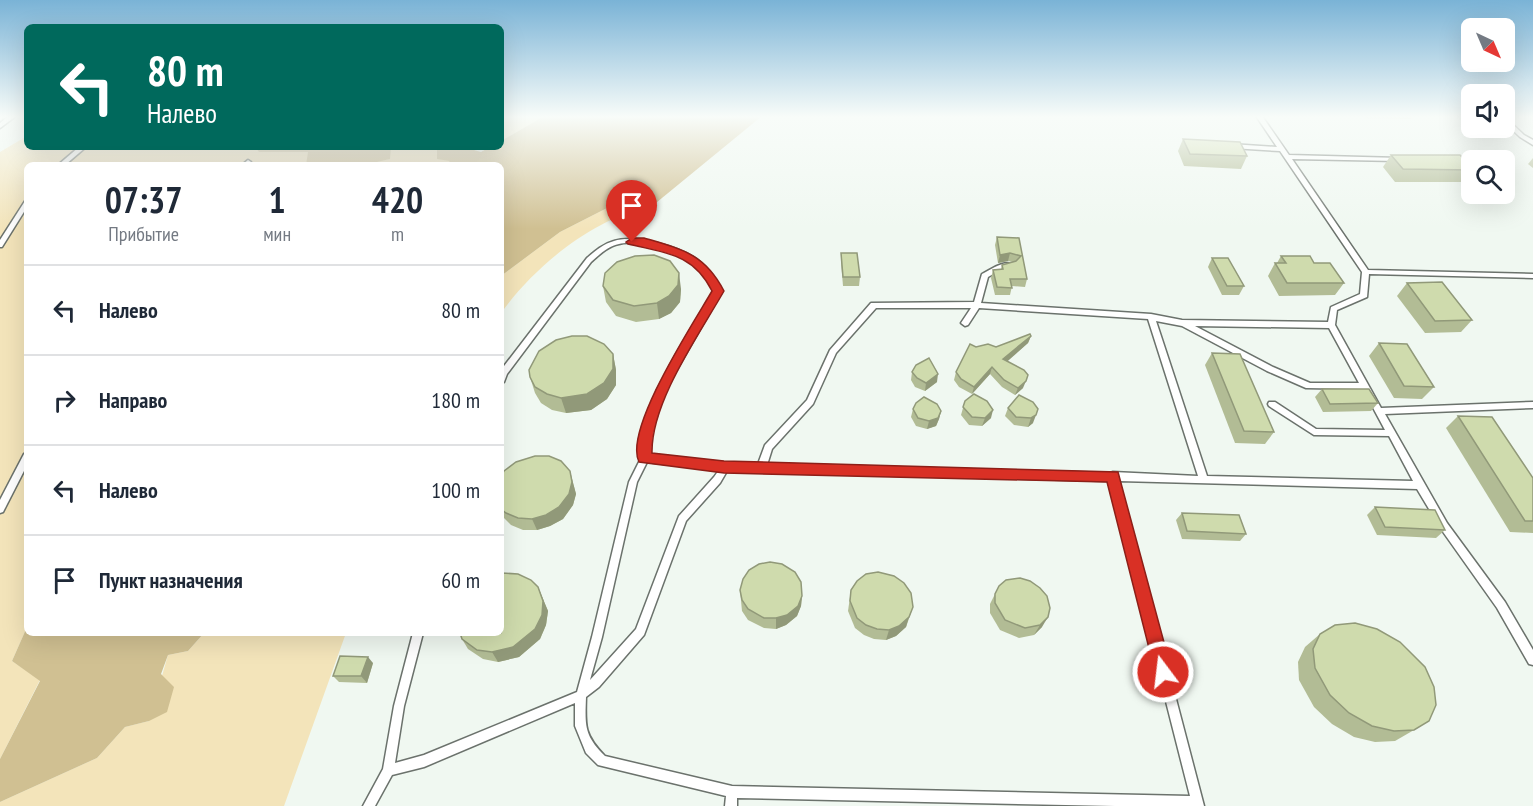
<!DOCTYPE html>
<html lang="ru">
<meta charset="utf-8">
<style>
body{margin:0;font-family:"PT Sans Narrow",sans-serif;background:#f6f6f7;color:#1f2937;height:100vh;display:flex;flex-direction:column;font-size:22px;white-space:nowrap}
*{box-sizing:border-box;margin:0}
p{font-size:20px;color:#747a83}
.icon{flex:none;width:33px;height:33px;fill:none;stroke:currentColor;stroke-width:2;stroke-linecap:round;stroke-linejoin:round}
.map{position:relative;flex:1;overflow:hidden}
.details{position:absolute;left:24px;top:162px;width:480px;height:474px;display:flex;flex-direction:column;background:#fff;border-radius:9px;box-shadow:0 6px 24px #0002}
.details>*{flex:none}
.hud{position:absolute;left:24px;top:24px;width:480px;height:126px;border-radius:9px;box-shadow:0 6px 24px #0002;background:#00695c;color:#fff;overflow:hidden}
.needle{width:39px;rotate:136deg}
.buttons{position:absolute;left:1461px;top:18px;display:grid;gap:12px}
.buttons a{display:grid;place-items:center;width:54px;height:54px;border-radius:9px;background:#fff;box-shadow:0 6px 24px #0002;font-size:30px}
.pin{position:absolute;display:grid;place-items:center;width:51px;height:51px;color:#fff;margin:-62px -26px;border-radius:50% 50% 50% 0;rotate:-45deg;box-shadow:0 0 6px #0007}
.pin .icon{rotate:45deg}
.me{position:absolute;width:66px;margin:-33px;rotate:345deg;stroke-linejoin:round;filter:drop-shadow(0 0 4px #0008)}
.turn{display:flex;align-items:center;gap:21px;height:126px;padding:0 24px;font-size:27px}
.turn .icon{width:78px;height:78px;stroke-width:2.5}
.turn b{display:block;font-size:42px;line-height:51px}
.eta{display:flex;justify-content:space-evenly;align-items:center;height:102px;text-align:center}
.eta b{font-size:36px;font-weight:600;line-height:42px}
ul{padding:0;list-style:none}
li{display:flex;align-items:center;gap:18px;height:90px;padding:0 24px;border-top:2px solid #e0e1e3}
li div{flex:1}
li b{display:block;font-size:22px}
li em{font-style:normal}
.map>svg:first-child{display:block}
.green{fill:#f3e4ba}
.forest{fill:#d0c092}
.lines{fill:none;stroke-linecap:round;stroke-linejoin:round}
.lane-casing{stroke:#6b726c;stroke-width:3}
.lane{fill:#fff;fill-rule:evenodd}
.wall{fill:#b2bc95}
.shaded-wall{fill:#919979}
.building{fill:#cfdbad;stroke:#919979;stroke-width:1.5}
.route{fill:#d93025;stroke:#8d1f18;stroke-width:1.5}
</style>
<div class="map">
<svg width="1533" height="806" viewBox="0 0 1533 806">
<rect width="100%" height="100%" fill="#f0f8f1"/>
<g class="green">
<polygon points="501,116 544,116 501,141"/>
<polygon points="27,136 27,147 256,147 260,152 309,152 306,165 27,165 27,627 12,661 40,680 0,759 0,152"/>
<polygon points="391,148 437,150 451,161 445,165 378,165 376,162 389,159"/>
<path d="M 611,206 L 651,207 C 594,217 534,267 501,313 L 501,276 L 560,232 Z"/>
<polygon points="204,633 346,633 284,806 0,806 0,802 97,758 125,727 149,721 168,655 188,651"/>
</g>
<g class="forest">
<polygon points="544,116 762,116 651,207 611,206 560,232 501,276 501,165 445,165 450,161 437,159 437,150 391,148 390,159 377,162 378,165 306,165 308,152 259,152 256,148 448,147 467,148 481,152 490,147 501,147 501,141"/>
<polygon points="27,627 27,633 204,633 188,651 168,655 161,674 174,687 167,712 149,721 125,727 97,758 0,802 0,759 40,681 12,661"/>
</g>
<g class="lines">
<g class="lane-casing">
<g id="lane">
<polygon points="9,116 16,116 0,128 0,123"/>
<path d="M 1256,116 L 1262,116 L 1289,155 L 1400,158 L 1400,160 L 1398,161 L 1292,159 L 1368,270 L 1533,274 L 1533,278 L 1369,274 L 1367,297 L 1337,310 L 1335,325 L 1381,408 L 1533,402 L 1533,408 L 1385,414 L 1447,523 L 1505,602 L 1533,650 L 1533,665 L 1529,664 L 1497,608 L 1441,529 L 1417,489 L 1119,481 L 1204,806 L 1115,806 L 737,798 L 737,806 L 725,806 L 726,796 L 598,765 L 586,753 L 575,726 L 575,703 L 424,767 L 392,775 L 375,806 L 363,806 L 383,769 L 394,706 L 413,633 L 423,633 L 404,706 L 395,763 L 424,755 L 577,692 L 592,637 L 629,482 L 641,458 L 641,441 L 657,390 L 714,291 C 709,281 703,272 695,265 C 681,253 637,239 619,244 C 608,246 599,255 591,262 L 507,374 L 504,382 L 501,383 L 501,370 L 587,258 C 595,251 603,244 614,241 C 635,234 682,247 699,261 C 709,269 716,280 722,291 L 665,390 L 649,441 L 649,455 L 725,463 L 758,464 L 765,445 L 807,400 L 830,350 L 871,303 L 974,302 L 982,274 C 992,269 1004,259 1015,265 L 1014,267 L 1004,268 L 988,277 L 981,303 L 1151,314 L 1182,320 L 1328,322 L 1331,307 L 1360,294 L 1362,272 L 1280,151 L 1231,148 L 1228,146 L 1231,144 L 1277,147 ZM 876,308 L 971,308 L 961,323 L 965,326 L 968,325 L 979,308 L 1148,319 L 1198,476 L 1113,472 L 1110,473 L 767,465 L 772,449 L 813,404 L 836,353 ZM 1156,321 L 1182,326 L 1267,371 L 1306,388 L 1363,389 L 1385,430 L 1316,429 L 1275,402 L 1269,402 L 1268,404 L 1269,406 L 1314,435 L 1389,436 L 1413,481 L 1207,476 ZM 1195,326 L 1329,328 L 1359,383 L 1310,383 L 1273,367 ZM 647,462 L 719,470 L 714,477 L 679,516 L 636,629 L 590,680 L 602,637 L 637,482 ZM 727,471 L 1110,481 L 1190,796 L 732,786 L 605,756 C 584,735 585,726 586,697 L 599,687 L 644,635 L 686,521 L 720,483 Z"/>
<polygon points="1504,116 1524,135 1533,140 1533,145 1520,137 1504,122"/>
<polygon points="79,147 86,147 65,165 58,165"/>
<polygon points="248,160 251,162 249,165 242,165"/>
<polygon points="27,200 27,207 2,247 0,247 0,240 25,201"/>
<polygon points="27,452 27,465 3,512 0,513 0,500 24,454"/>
</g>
</g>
<use href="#lane" class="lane"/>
</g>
<g class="wall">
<polygon points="1364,116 1412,116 1411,119 1364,118"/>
<polygon points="1183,139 1247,156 1241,169 1184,166 1178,151"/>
<polygon points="1391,155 1472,168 1472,172 1464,182 1395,182 1383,167"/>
<polygon points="1533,158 1533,168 1528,164"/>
<polygon points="997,237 1019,238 1027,279 1025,287 1012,286 1010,295 995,295 991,278 993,270 1001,269 1002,265 1013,262 1008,261 998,263 995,245"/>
<polygon points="841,253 860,277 859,286 843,286 841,262"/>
<polygon points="1281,256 1314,263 1344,283 1335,295 1279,296 1268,276 1275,263 1277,263"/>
<polygon points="1212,258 1244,286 1239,295 1222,295 1208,267"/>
<polygon points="1407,283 1472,320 1461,332 1425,333 1397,296"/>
<polygon points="603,286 681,289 680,302 671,313 659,319 636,322 616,316 606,302"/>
<polygon points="1031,336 1028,343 1007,361 1023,388 1015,395 1002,387 990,374 972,394 959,387 954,380 956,372 976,347 996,347"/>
<polygon points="1379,343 1434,387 1422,399 1394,398 1369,356"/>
<polygon points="1212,353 1274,432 1265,444 1235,443 1205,365"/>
<polygon points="613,354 616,370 616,385 607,399 591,410 566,413 552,410 541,403 535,393 530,377"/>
<polygon points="912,372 937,382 925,391 915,387 911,380"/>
<polygon points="1322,389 1378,403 1371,411 1323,412 1315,397"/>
<polygon points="965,401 991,418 982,426 969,425 961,415"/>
<polygon points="1033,402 1033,423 1028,427 1014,425 1005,416 1008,408"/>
<polygon points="913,409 941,411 939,419 936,426 927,429 916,426 911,417"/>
<polygon points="1458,416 1533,478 1533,533 1510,532 1446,428"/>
<polygon points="501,476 573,483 576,494 573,505 563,519 550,526 537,530 523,530 511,525 503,517 501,513"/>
<polygon points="1375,507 1445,530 1436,538 1377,535 1367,515"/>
<polygon points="1182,513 1246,534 1240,541 1182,539 1176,520"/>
<polygon points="538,587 548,611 546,625 540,639 519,657 498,662 483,659 468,649 462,639"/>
<polygon points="740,590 802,596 801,606 797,616 786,625 776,629 764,628 748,620 742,611"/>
<polygon points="851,590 913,607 906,627 896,636 886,640 874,639 864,635 855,628 848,611"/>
<polygon points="995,594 1042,627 1034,635 1019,638 1000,630 990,613 990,604"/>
<polygon points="1320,634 1414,730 1395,741 1375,742 1354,737 1332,724 1314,707 1299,680 1298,662 1305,647"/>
<polygon points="373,663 367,683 339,682 333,676"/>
</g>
<g class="shaded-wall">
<polygon points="1010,253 1008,261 998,263 1000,255"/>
<polygon points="679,273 681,289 680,302 671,313 659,319 657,303"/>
<polygon points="1031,336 1028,343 1001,367 1003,359"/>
<polygon points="613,354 616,370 616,385 607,399 591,410 566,413 561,398"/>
<polygon points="992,367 990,374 972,394 974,387"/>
<polygon points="938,374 937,382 925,391 926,383"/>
<polygon points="1026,381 1023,388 1015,395 1018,388"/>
<polygon points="993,410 991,418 982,426 985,418"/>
<polygon points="941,411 939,419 936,426 927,429 929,421"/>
<polygon points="1036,415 1033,423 1028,427 1031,418"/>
<polygon points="570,471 576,494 573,505 563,519 550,526 537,530 532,519"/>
<polygon points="538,587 548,611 546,625 540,639 519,657 498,662 492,652"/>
<polygon points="802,596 801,606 797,616 786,625 776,629 776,618"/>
<polygon points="909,617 906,627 896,636 886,640 889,630"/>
<polygon points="1048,617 1042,627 1034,635 1040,625"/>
<polygon points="368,657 373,663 367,683 361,676"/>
</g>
<g class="building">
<polygon points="1183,139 1240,142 1247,156 1190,154"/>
<polygon points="1391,155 1460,155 1472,168 1472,170 1403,169"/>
<polygon points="997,237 1019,238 1027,279 1010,279 1012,288 997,287 993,270 1003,269 1002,265 1016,261 1021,256 1010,253 1000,255"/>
<polygon points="841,253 857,253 860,277 843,277"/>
<polygon points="654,255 670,261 679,273 678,285 669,296 657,303 634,306 613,300 603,286 605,273 617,262 635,256"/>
<polygon points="1281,256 1310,256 1314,263 1330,263 1344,283 1287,283 1275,263 1286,263"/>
<polygon points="1212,258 1228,258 1244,286 1227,286"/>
<polygon points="1442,282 1472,320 1435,321 1407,283"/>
<polygon points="1030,334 1031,336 1003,359 1024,370 1028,375 1026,381 1018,388 1004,380 992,367 974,387 961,379 956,372 970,344 976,347 988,344 996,347"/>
<polygon points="572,336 587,336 604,344 613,354 613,369 604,383 587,394 561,398 547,394 535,387 530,377 529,370 539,351 556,340"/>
<polygon points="1379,343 1407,344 1434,387 1404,386"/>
<polygon points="1212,353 1240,354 1274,432 1244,431"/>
<polygon points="929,358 938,374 926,383 917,378 912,372 916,365"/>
<polygon points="1322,389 1369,389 1378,403 1330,404"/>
<polygon points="974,394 987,401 993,410 985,418 972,417 963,407 965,401"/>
<polygon points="1019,395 1033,402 1038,409 1036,415 1031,418 1016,417 1008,408"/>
<polygon points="924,397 937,404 941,411 938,418 929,421 918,418 913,409 916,403"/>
<polygon points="1458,416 1492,417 1533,478 1533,521 1525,521"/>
<polygon points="535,456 549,456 561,461 570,471 572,482 569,494 559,507 546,515 532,519 518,518 506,513 501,509 501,476 504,471 516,462"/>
<polygon points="1375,507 1435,510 1445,530 1385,527"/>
<polygon points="1182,513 1239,515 1246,534 1187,531"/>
<polygon points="770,562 782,564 795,572 801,582 802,596 798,606 787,615 776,618 764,618 748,609 742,600 740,590 743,579 749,570 759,564"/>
<polygon points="878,572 894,576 904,583 911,593 913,607 909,617 899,626 889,630 877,629 866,625 857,618 850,601 851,590 857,581 866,574"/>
<polygon points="502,573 518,574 531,580 538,587 543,601 542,615 535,629 513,647 492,652 477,650 462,639 460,633 501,633 501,574"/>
<polygon points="1020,578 1030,581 1040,588 1047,596 1050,608 1048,617 1040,625 1025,628 1005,620 995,603 995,594 999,586 1006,580"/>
<polygon points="1355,623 1377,629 1400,642 1425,667 1434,687 1436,705 1429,721 1414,730 1394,731 1372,726 1349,713 1330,695 1315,668 1313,649 1320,634 1335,625"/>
<polygon points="340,656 368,657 361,676 333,676"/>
</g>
<linearGradient id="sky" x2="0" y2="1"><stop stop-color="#7ab3d6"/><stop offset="0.51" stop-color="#f8fcf9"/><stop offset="1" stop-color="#f8fcf9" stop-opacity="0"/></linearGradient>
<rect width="1533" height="229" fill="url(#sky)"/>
<path class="route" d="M 644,238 C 682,249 705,254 724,291 C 699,335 651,402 652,453 L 724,461 L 1118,472 L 1172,672 L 1169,678 L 1163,680 L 1157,678 L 1155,672 L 1107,482 L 724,473 L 639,462 C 623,430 694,322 712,291 C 693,253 665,253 628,244 L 626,242 L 632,238 Z"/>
</svg>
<div class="buttons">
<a><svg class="needle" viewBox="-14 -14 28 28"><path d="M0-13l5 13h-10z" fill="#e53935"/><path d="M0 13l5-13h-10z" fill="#747a83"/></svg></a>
<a><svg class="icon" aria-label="sound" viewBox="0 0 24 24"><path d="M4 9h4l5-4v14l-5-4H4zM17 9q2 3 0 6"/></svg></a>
<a><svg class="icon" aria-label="search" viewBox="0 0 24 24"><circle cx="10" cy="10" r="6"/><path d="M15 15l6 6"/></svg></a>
</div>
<div class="pin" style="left:632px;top:242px;background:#d93025"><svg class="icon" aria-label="arrive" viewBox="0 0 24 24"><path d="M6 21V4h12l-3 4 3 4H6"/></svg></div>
<svg class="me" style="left:1163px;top:672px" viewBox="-20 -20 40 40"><circle r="17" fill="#d93025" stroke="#fff" stroke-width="3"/><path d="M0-11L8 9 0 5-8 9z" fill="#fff"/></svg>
<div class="hud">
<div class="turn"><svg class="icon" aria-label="left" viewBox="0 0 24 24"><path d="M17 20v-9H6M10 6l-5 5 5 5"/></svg><div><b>80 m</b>Налево</div></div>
</div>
<section class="details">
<div class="eta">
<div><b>07:37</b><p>Прибытие</p></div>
<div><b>1</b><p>мин</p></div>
<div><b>420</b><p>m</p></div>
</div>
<ul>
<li><svg class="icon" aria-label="left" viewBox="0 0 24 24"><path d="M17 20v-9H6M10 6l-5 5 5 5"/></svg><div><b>Налево</b></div><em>80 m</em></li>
<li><svg class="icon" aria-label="right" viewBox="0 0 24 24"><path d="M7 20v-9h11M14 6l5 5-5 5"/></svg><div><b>Направо</b></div><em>180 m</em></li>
<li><svg class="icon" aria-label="left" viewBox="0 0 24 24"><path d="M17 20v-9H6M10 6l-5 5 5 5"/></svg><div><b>Налево</b></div><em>100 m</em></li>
<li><svg class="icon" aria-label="arrive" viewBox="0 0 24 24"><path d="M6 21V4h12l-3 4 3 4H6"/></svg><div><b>Пункт назначения</b></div><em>60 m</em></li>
</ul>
</section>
</div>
